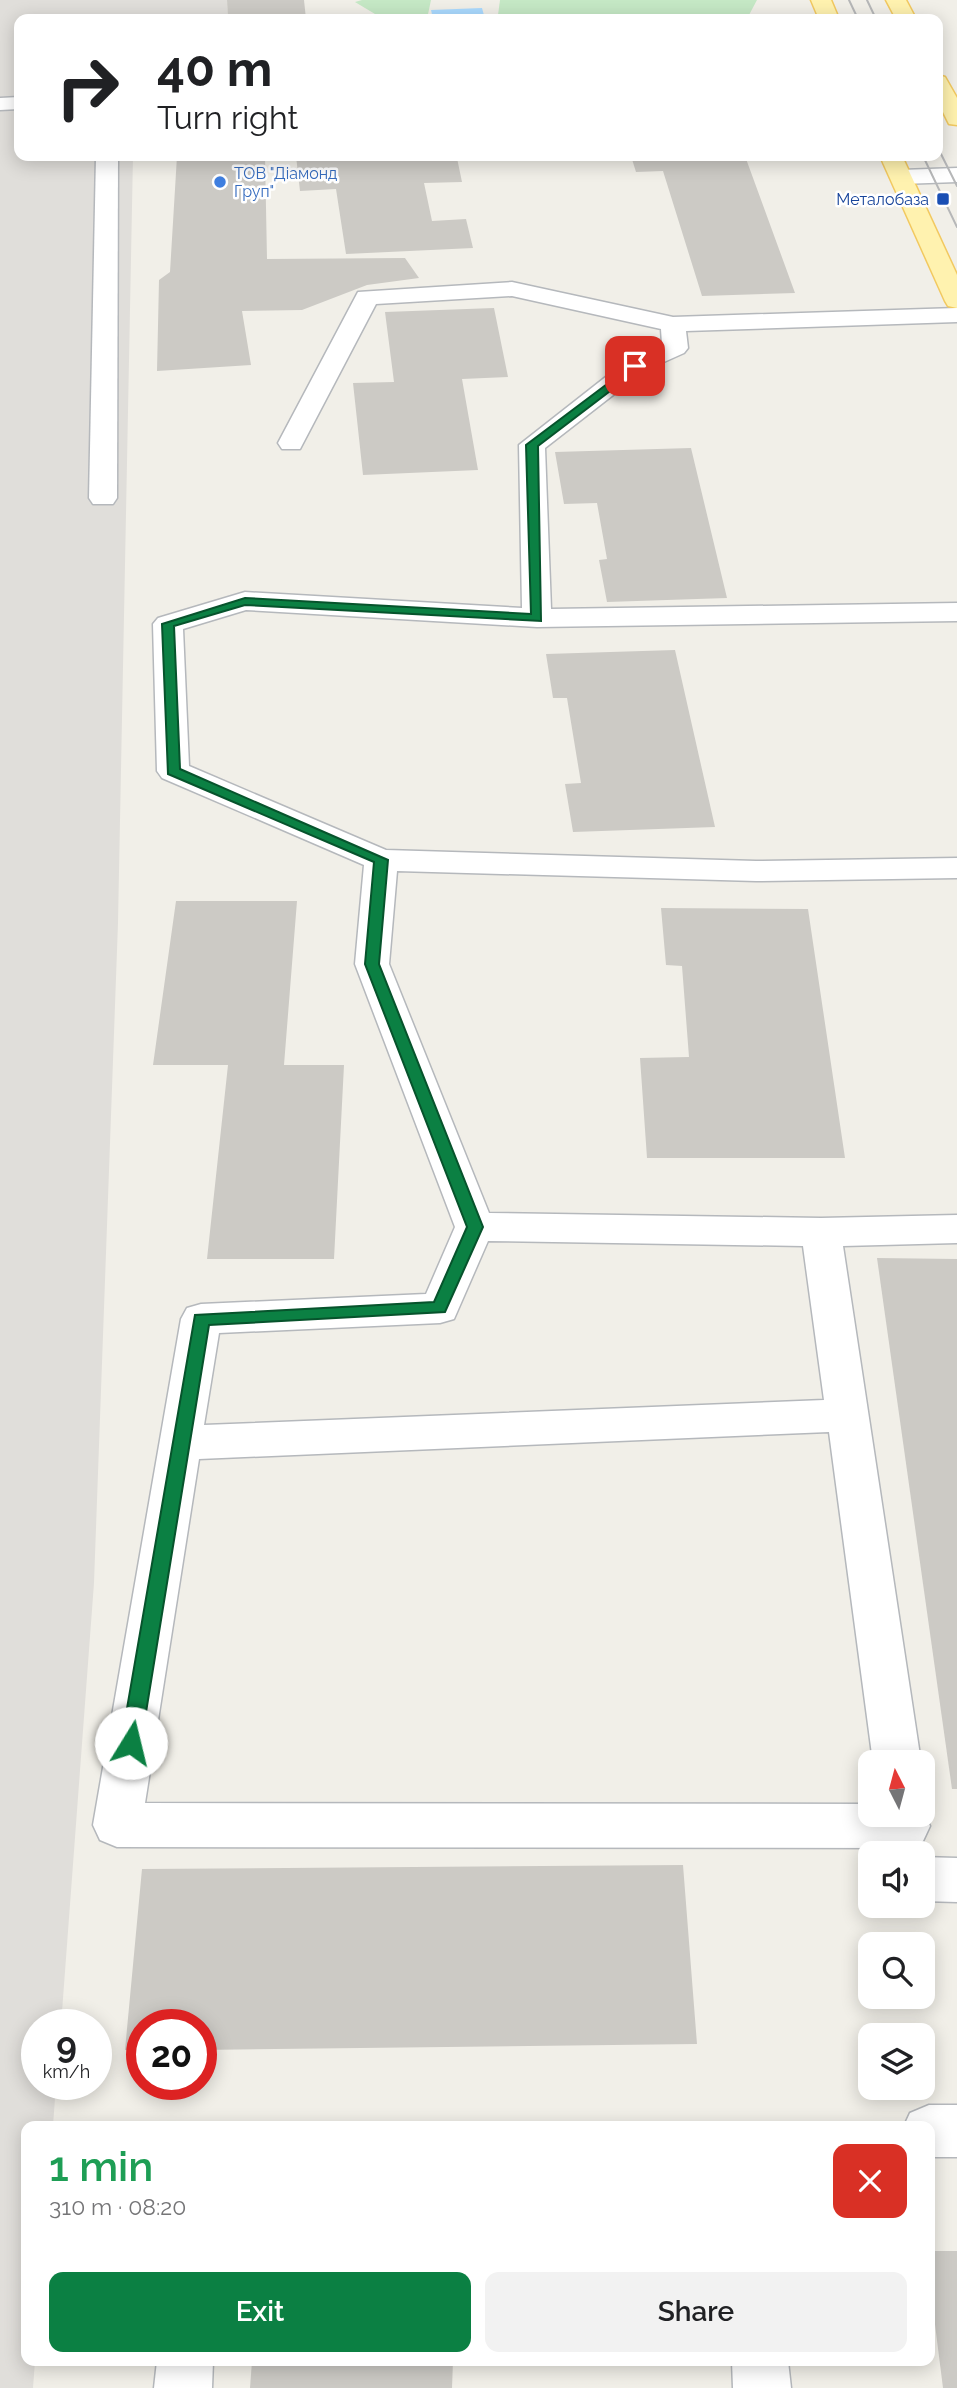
<!DOCTYPE html>
<meta charset="utf-8">
<style>
body{margin:0;font-family:Raleway,sans-serif;background:#f2f2f2;color:#202124;height:100vh;display:flex;flex-direction:column;font-size:26px;white-space:nowrap}
*{box-sizing:border-box;margin:0}
p{font-size:23px;color:#757577}
.icon{flex:none;width:38px;height:38px;fill:none;stroke:currentColor;stroke-width:2;stroke-linecap:round;stroke-linejoin:round}
.map{position:relative;flex:1;overflow:hidden}
.drawer{position:absolute;left:21px;top:2121px;width:914px;height:245px;display:flex;flex-direction:column;background:#fff;border-radius:14px;box-shadow:0 4px 18px #0003}
.drawer>*{flex:none}
.top-card{position:absolute;left:14px;top:14px;width:929px;height:147px;border-radius:14px;box-shadow:0 4px 18px #0003;background:#fff;color:#202124;overflow:hidden}
.needle{width:46px;rotate:354deg}
.tools{position:absolute;left:858px;top:1750px;display:grid;gap:14px}
.tools a{display:grid;place-items:center;width:77px;height:77px;border-radius:14px;background:#fff;box-shadow:0 4px 18px #0003;font-size:35px}
.speed{position:absolute;left:21px;top:2009px;display:flex;gap:14px;font-size:35px;font-weight:700;text-align:center}
.speed>*{display:grid;place-content:center;width:91px;height:91px;border-radius:50%;background:#fff;box-shadow:0 4px 18px #0003;line-height:1}
.speed small{font-size:18px;font-weight:400}
.speed .limit{border:10px solid #d22;background:#fff;color:#111}
.pin{position:absolute;display:grid;place-items:center;width:60px;height:60px;color:#fff;margin:-30px;border-radius:14px;box-shadow:0 4px 10px #0006}
.me{position:absolute;width:77px;margin:-38px;rotate:9deg;stroke-linejoin:round;filter:drop-shadow(0 0 5px #0008)}
.turn{display:flex;align-items:center;gap:24px;height:147px;padding:0 28px;font-size:32px}
.turn .icon{width:91px;height:91px;stroke-width:2.5}
.turn b{display:block;font-size:49px;line-height:60px}
.round{display:grid;place-items:center;flex:none;width:74px;height:74px;border-radius:14px;background:#f2f2f2}
.summary{display:flex;align-items:center;justify-content:space-between;height:119px;padding:0 28px}
h1{font-size:42px;font-weight:600;line-height:52px;color:#1e9e55}
.button{display:flex;gap:14px;margin-top:auto;padding:14px 28px}
.button a{flex:1;height:80px;border-radius:14px;background:#0b8043;color:#fff;font-size:28px;font-weight:600;line-height:80px;text-align:center}
.button a+a{background:#f2f2f2;color:#202124}
.map>svg:first-child{display:block}
.industrial{fill:#e0deda}
.green{fill:#c5e8c5}
.water{fill:#aadaff}
.building{fill:#cccac5}
.lines{fill:none;stroke-linecap:round;stroke-linejoin:round}
.minor-casing{stroke:#b5b8bc;stroke-width:3}
.major-casing{stroke:#f2c960;stroke-width:3}
.minor{fill:#fff;fill-rule:evenodd}
.major{fill:#fff2af;fill-rule:evenodd}
.tram{stroke:#b6b7b8;stroke-width:2}
.route{fill:#0b8043;stroke:#07532c;stroke-width:2}
.shop-dot{fill:#3f7fe0;stroke:#fff;stroke-width:2.5}
.transit-dot{fill:#1a4fb4;stroke:#fff;stroke-width:2.5}
.labels{text-anchor:middle;dominant-baseline:central;stroke-width:5;stroke-linejoin:round;paint-order:stroke}
.far-shop-label{font-size:16px;fill:#366cbe;stroke:#fff;text-anchor:start}
.far-transit-label{font-size:16px;fill:#164399;stroke:#fff;text-anchor:end}
</style>
<div class="map">
<svg width="957" height="2388" viewBox="0 0 957 2388">
<rect width="100%" height="100%" fill="#f1efe8"/>
<polygon class="industrial" points="0,0 227,0 228,19 19,19 19,156 133,156 118,923 94,1583 61,2025 37,2025 37,2084 56,2084 53,2126 26,2126 26,2361 35,2361 33,2388 0,2388"/>
<g class="green">
<polygon points="362,0 431,0 427,19 355,19 375,14 355,2"/>
<polygon points="500,0 757,0 749,15 742,19 502,19 498,15"/>
</g>
<polygon class="water" points="482,8 485,19 433,19 431,10"/>
<g class="building">
<polygon points="227,0 304,0 306,19 228,19"/>
<polygon points="177,156 265,156 267,259 405,258 419,278 367,285 302,310 242,311 251,365 157,371 159,280 170,272"/>
<polygon points="296,156 457,158 462,182 424,183 432,221 466,219 473,248 346,254 336,189 300,191"/>
<polygon points="631,156 745,156 795,293 702,296 663,171 636,172"/>
<polygon points="494,308 508,377 462,379 478,470 363,475 353,383 394,382 385,312"/>
<polygon points="691,448 727,598 607,602 599,560 607,559 597,503 564,504 555,452"/>
<polygon points="675,650 715,827 573,832 565,784 581,783 567,698 553,698 546,654"/>
<polygon points="176,901 297,901 284,1065 344,1065 334,1259 207,1259 228,1065 153,1065"/>
<polygon points="661,908 808,909 845,1158 647,1158 640,1058 689,1057 682,966 666,965"/>
<polygon points="877,1258 957,1259 957,1789 952,1789"/>
<polygon points="683,1865 697,2044 201,2050 201,2025 142,2025 142,2050 125,2050 142,1869"/>
<polygon points="929,2251 957,2251 957,2388 943,2388 929,2277"/>
<polygon points="252,2361 453,2361 452,2388 250,2388"/>
</g>
<g class="lines">
<g class="minor-casing">
<g id="minor">
<polygon points="19,97 19,109 0,110 0,98"/>
<polygon points="96,156 118,156 117,498 113,504 93,504 89,498"/>
<polygon points="957,168 957,182 901,184 890,177 901,170"/>
<path d="M 512,282 L 673,317 L 957,308 L 957,322 L 686,331 L 688,348 L 684,353 L 644,371 L 545,448 L 551,609 L 957,603 L 957,621 L 537,627 L 246,610 L 183,629 L 189,766 L 386,850 L 756,861 L 957,858 L 957,878 L 756,881 L 397,871 L 389,964 L 489,1213 L 821,1218 L 957,1215 L 957,1243 L 843,1246 L 921,1762 L 873,1762 L 829,1432 L 199,1459 L 145,1803 L 870,1804 L 870,1815 L 922,1815 L 923,1811 L 930,1826 L 923,1841 L 906,1848 L 117,1847 L 100,1840 L 93,1825 L 181,1319 L 187,1308 L 201,1304 L 426,1294 L 455,1227 L 355,964 L 364,865 L 162,778 L 157,771 L 153,624 L 158,618 L 245,592 L 522,608 L 519,445 L 626,361 L 662,344 L 661,329 L 512,296 L 376,304 L 300,449 L 282,449 L 278,443 L 358,292 ZM 488,1241 L 803,1246 L 824,1400 L 204,1425 L 219,1333 L 440,1323 L 454,1319 Z"/>
<polygon points="922,1857 957,1858 957,1902 922,1901"/>
<polygon points="929,2105 957,2105 957,2157 929,2157 929,2126 904,2126 910,2113"/>
<polygon points="157,2361 213,2361 212,2388 154,2388"/>
<polygon points="732,2361 788,2361 791,2388 733,2388"/>
</g>
</g>
<g class="major-casing">
<g id="major">
<polygon points="811,0 831,0 839,19 819,19"/>
<polygon points="886,0 906,0 916,19 896,19"/>
<polygon points="938,75 945,77 957,98 957,125 949,124 938,102"/>
<polygon points="880,156 902,156 957,275 957,308 948,306 945,301"/>
</g>
</g>
<use href="#minor" class="minor"/>
<use href="#major" class="major"/>
<g class="tram">
<polyline points="849,0 858,19"/>
<polyline points="867,0 876,19"/>
<polyline points="938,148 957,186"/>
<polyline points="923,156 957,227"/>
</g>
</g>
<polygon class="route" points="635,363 639,364 639,369 538,446 541,621 245,605 174,626 180,769 388,860 379,964 483,1227 445,1312 209,1325 141,1743 138,1749 131,1752 124,1749 121,1743 195,1315 434,1302 467,1227 365,964 374,862 168,774 162,624 245,598 531,614 526,445"/>
<circle class="shop-dot" cx="220" cy="182" r="7"/>
<rect class="transit-dot" x="936" y="192" width="14" height="14" rx="3.5"/>
<g class="labels">
<g class="far-shop-label">
<text x="234" y="173">ТОВ "Діамонд<tspan x="234" dy="18">Груп"</tspan></text>
</g>
<g class="far-transit-label">
<text x="929" y="199">Металобаза</text>
</g>
</g>
</svg>
<div class="tools">
<a><svg class="needle" viewBox="-14 -14 28 28"><path d="M0-13l5 13h-10z" fill="#e53935"/><path d="M0 13l5-13h-10z" fill="#757577"/></svg></a>
<a><svg class="icon" aria-label="sound" viewBox="0 0 24 24"><path d="M4 9h4l5-4v14l-5-4H4zM17 9q2 3 0 6"/></svg></a>
<a><svg class="icon" aria-label="search" viewBox="0 0 24 24"><circle cx="10" cy="10" r="6"/><path d="M15 15l6 6"/></svg></a>
<a><svg class="icon" aria-label="layers" viewBox="0 0 24 24"><path d="M12 4l9 5-9 5-9-5zM3 14l9 5 9-5"/></svg></a>
</div>
<div class="speed"><div>9<small>km/h</small></div><div class="limit">20</div></div>
<div class="pin" style="left:635px;top:366px;background:#d93025"><svg class="icon" aria-label="arrive" viewBox="0 0 24 24"><path d="M6 21V4h12l-3 4 3 4H6"/></svg></div>
<svg class="me" style="left:131px;top:1743px" viewBox="-20 -20 40 40"><circle r="19" fill="#fff"/><path d="M0-13L10 11 0 6-10 11z" fill="#0b8043"/></svg>
<div class="top-card">
<div class="turn"><svg class="icon" aria-label="right" viewBox="0 0 24 24"><path d="M7 20v-9h11M14 6l5 5-5 5"/></svg><div><b>40 m</b>Turn right</div></div>
</div>
<section class="drawer">
<div class="summary"><div><h1>1 min</h1><p>310 m · 08:20</p></div><a class="round" style="background:#d93025;color:#fff"><svg class="icon" aria-label="close" viewBox="0 0 24 24"><path d="M6 6l12 12M18 6L6 18"/></svg></a></div>
<div class="button"><a>Exit</a><a>Share</a></div>
</section>
</div>
